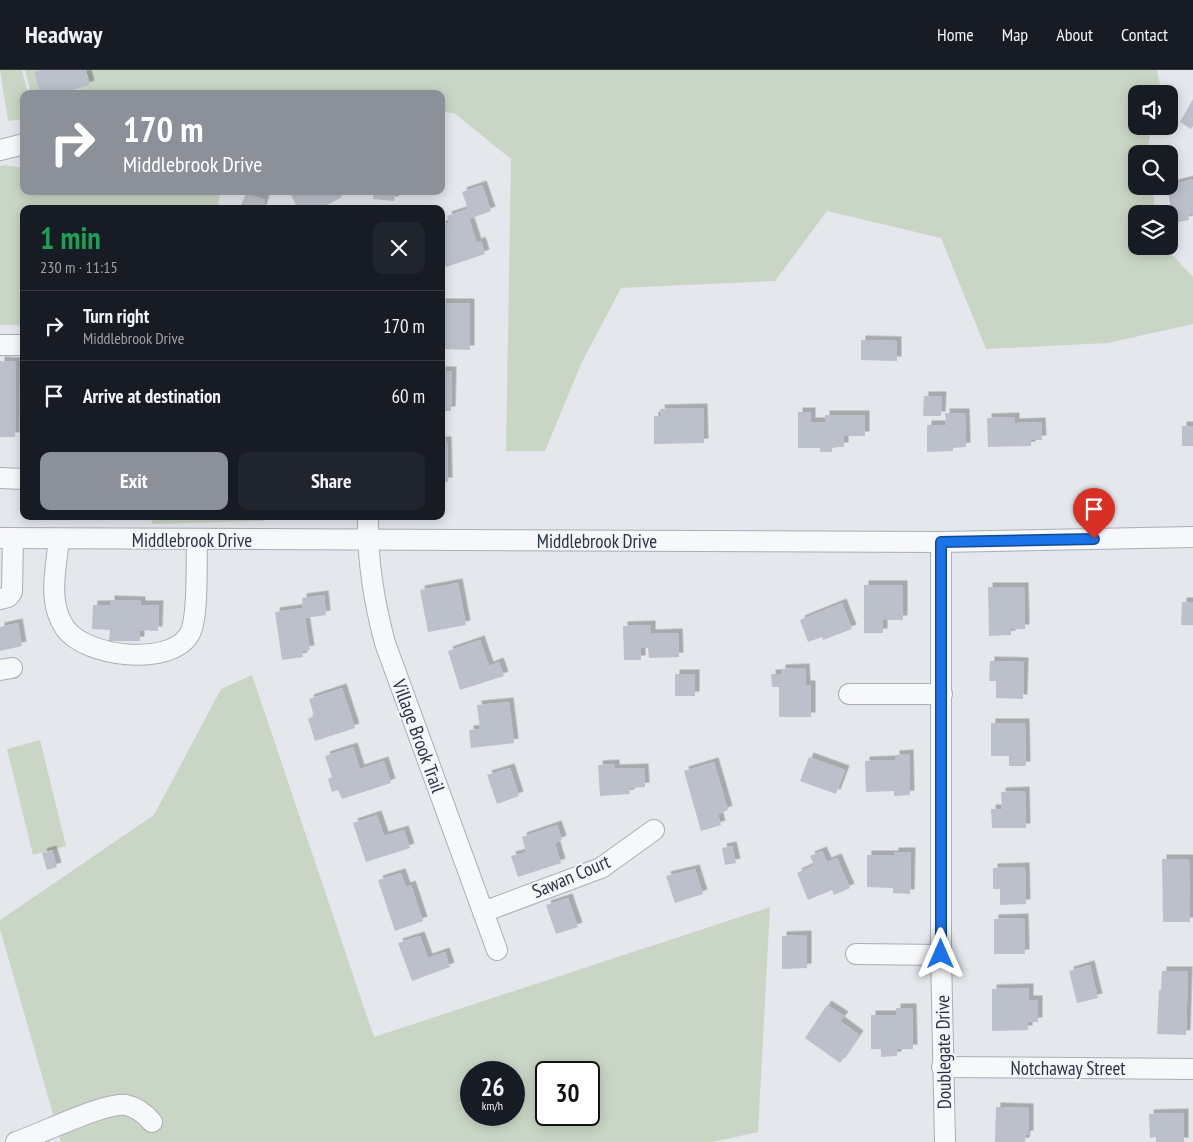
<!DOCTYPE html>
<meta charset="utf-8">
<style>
body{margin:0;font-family:"PT Sans Narrow",sans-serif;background:#20242c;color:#f1f3f6;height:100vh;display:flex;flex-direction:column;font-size:19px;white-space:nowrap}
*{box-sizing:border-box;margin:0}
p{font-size:16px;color:#9ea1a6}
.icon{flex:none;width:28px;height:28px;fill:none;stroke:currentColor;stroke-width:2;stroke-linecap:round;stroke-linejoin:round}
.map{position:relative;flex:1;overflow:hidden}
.drawer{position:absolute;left:20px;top:135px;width:425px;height:315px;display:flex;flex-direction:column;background:#171b24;border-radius:10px;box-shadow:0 2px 12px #0003}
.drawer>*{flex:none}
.hud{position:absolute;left:20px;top:20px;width:425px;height:105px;border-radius:10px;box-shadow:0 2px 12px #0003;background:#8c9099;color:#fff;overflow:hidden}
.fabs{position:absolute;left:1128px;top:15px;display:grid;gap:10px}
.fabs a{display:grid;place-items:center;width:50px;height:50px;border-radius:10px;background:#171b24;box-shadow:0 2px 12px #0003;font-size:25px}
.speed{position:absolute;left:460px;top:991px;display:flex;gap:10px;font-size:25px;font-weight:700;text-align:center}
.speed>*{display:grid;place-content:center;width:65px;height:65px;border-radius:50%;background:#171b24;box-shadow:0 2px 12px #0003;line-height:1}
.speed small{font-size:12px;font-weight:400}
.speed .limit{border:2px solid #111;border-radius:8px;background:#fff;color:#111}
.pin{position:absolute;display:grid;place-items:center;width:42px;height:42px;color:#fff;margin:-51px -21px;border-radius:50% 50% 50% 0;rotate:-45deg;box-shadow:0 0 5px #0007}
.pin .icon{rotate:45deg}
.me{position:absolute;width:55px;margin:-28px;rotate:0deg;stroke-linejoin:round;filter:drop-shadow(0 0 4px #0008)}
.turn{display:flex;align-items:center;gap:18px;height:105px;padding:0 20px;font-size:22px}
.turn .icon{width:65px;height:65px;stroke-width:2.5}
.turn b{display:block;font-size:35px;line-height:42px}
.round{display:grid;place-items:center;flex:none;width:52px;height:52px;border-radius:10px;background:#20242c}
.headline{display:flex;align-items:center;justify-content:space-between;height:85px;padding:0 20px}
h1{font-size:30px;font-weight:800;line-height:38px;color:#1e9e55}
.button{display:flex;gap:10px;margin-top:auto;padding:10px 20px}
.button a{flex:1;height:58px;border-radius:10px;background:#8c9099;color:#fff;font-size:20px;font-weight:800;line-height:58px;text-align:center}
.button a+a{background:#20242c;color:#f1f3f6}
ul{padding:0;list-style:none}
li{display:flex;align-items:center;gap:15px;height:70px;padding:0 20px;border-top:1px solid #363941}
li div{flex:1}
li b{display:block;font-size:19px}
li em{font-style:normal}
header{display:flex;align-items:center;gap:30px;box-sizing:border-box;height:70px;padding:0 25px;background:#171b24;border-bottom:1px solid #363941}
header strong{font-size:24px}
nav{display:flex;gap:28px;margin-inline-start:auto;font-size:18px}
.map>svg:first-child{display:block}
.green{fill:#c9d6c5;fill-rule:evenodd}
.building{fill:#bbc0ca;filter:url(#shadow)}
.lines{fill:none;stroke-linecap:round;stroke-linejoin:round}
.minor-casing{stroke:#a9aeb7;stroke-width:22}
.minor{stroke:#f7f8fa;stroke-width:20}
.route-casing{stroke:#114b97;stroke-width:12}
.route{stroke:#1a73e8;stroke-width:9}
.labels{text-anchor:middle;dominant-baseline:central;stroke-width:4;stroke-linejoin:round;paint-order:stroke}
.street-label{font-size:19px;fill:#2b3445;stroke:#f4f6f9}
</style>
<header>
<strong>Headway</strong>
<nav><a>Home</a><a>Map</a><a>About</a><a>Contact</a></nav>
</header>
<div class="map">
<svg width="1193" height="1072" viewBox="0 0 1193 1072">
<defs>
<filter id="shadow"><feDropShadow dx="4.5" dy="-4.5" stdDeviation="0" flood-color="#0004"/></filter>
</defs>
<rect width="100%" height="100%" fill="#e4e7ec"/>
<g class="green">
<polygon points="0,0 22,0 28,24 24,24 24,49 8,51"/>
<polygon points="25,0 40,0 34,2 40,24 31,24"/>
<polygon points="86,0 1157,0 1160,14 1158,24 1136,24 1136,56 1152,56 1148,75 1149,84 1136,84 1136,116 1153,116 1155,144 1136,144 1136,176 1164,176 1193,207 1193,254 1108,273 986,279 941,168 827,141 775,211 621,218 581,294 545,381 506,381 511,89 454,43 441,42 441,24 67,24 90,15"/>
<polygon points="4,95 24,98 24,121 220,121 218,139 24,139 24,258 17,255 0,255 0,96"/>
<polygon points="152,446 264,446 264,451 152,454"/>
<path d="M 252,605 L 374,967 L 770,837 L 758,1062 L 713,1072 L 61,1072 L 0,859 L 0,850 L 154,745 L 221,619 ZM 471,1002 L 514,1002 L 514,1045 L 471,1045 ZM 546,1002 L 589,1002 L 589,1045 L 546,1045 Z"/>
<polygon points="40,670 66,776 33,785 7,679"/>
</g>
<g class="building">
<polygon points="40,0 86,0 90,15 62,24 40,24 34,2"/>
<polygon points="1193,29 1193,56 1191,59 1180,52"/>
<polygon points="1193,109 1193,143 1188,144 1189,150 1173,153 1167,116"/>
<polygon points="482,115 491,141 469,149 477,173 481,171 485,184 446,197 441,184 441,155 449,153 447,146 468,139 462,122"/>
<polygon points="289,121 339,121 342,127 320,139 298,139"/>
<polygon points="374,121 421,121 420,125 395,123 394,131 373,129"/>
<polygon points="246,123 265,130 262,139 240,138"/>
<polygon points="441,233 470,233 470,280 441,279"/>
<polygon points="861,270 897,271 897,291 861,290"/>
<polygon points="0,291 16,292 15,367 0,367"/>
<polygon points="441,301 452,301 451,341 441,341"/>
<polygon points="924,326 942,326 941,346 923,346"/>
<polygon points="703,338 704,373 654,374 654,346 661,346 660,339"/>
<polygon points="798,342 811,342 811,352 825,352 825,345 865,345 865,366 844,366 844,377 832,377 832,382 820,382 820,378 798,378"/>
<polygon points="945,343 965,343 966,377 953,378 953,381 927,382 927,355 946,355"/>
<polygon points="1015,347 1015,353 1041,352 1042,370 1031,370 1031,376 988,377 987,348"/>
<rect x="1182" y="356" width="11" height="20"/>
<polygon points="441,371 447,371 448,412 441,412"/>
<polygon points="458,513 466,555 428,562 420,520"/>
<polygon points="864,515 903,515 903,550 883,550 883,563 864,563"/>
<polygon points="988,517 1024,517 1025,559 1011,559 1011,565 989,566"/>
<polygon points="324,525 326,545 305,548 310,580 302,581 303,587 282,590 275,542 303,538 302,528"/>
<polygon points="110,530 141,531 141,535 159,535 158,561 140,560 140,571 109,571 110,560 92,559 93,535 110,535"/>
<polygon points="1182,532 1193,532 1193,555 1181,555"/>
<polygon points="842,533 852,559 823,570 822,567 808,572 800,550"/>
<polygon points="18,553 22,576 0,581 0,557"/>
<polygon points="651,555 651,564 678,563 679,587 649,588 648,578 641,578 641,590 624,590 623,556"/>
<polygon points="480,570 489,596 499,592 504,606 460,620 448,581"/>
<polygon points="990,591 1024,592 1023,629 996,628 996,611 989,611"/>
<polygon points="805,598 806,615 811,615 811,647 779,647 779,617 772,617 771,604 781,604 781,599"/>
<rect x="675" y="604" width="20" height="22"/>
<polygon points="342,618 355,658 315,671 308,649 314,646 309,629"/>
<polygon points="509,632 514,673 471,678 469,660 480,659 477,635"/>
<polygon points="991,653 1025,653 1026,696 1009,696 1009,686 991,686"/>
<polygon points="353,677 360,699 384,691 391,713 342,729 338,720 332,722 328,709 332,707 325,686"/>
<polygon points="909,684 910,725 894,726 894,721 866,722 865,691 895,690 895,685"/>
<polygon points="809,687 845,700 836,724 800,711"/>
<polygon points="714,692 728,740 718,744 721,755 701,761 684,701"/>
<polygon points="615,694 615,699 644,698 645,717 629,718 630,724 600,726 598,695"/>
<polygon points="510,698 519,726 497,734 487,705"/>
<polygon points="1025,721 1026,758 992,758 991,739 1002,739 1001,722"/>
<polygon points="377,745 384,766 404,760 410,778 366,792 353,753"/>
<polygon points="557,755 562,770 555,773 561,793 518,807 511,786 526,782 522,767"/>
<polygon points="732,776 736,793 725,795 722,778"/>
<polygon points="52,780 57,797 47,800 42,783"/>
<polygon points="822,781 827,792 837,788 850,818 834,825 832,820 808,830 797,803 814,795 810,786"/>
<polygon points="894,782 911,782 910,824 893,823 893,818 867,817 867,785 894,785"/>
<polygon points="1162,789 1189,789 1190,852 1163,852"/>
<polygon points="1025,797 1026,834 1000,835 1000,819 993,819 993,798"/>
<polygon points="695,799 703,824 675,833 666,806"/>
<polygon points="401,803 406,817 411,815 423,851 395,861 378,810"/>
<polygon points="568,828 578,857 556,864 546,835"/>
<polygon points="1024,848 1025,884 994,884 994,849"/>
<polygon points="807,865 807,898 782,899 782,866"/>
<polygon points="420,866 428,888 445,882 450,897 412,911 398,873"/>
<polygon points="1090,895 1098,928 1077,933 1069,901"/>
<polygon points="1162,901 1188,901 1186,965 1157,964 1159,920 1161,920"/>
<polygon points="1029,918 1029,930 1038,930 1038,952 1028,952 1028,960 992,961 992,919"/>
<polygon points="827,935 844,946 840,951 859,965 840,993 805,968"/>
<polygon points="896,938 912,938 913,979 897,979 897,986 881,987 881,979 871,979 871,945 896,945"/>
<polygon points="996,1037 1029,1038 1029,1065 1026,1065 1025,1072 995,1072"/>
<polygon points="1184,1043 1184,1072 1156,1072 1156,1067 1150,1068 1149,1044"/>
</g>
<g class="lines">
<g class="minor-casing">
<g id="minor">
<polyline points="0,80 24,74"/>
<polyline points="0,275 24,275"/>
<polyline points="0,408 24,409"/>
<path d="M 368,446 C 367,490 374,532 385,573 L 497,880"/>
<polyline points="0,468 941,472 1193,467"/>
<path d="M 59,469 C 56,499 47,532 65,558 C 85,587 169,597 189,565 C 199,550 196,491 197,470"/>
<polyline points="941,472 941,885 945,1072"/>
<polyline points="0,529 8,527 12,522 13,468"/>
<polyline points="0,600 12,598"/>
<polyline points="849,624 942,624"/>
<polyline points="483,842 601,798 654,760"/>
<polyline points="856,884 941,885"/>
<polyline points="942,997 1193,999"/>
<path d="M 16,1072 C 41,1064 104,1032 126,1035 C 136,1037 146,1045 152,1052"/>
</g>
</g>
<use href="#minor" class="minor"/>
</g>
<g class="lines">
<g class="route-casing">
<polyline id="route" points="941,884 941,472 1094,469"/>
</g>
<use href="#route" class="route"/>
</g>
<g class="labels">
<g class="street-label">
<text x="192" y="470">Middlebrook Drive</text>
<text x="597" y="471">Middlebrook Drive</text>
<text transform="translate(419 666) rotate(70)">Village Brook Trail</text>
<text transform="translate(571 806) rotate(-23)">Sawan Court</text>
<text transform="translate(943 982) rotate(-91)">Doublegate Drive</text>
<text x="1068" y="998">Notchaway Street</text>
</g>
</g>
</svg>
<div class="fabs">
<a><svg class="icon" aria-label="sound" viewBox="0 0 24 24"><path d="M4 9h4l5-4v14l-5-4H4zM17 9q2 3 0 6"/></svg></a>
<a><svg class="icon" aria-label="search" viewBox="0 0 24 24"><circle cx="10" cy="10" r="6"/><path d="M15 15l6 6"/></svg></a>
<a><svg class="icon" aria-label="layers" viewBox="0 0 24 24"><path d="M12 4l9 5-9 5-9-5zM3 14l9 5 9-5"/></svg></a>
</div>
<div class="speed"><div>26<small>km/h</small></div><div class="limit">30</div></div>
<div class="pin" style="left:1094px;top:469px;background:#d93025"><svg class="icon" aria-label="arrive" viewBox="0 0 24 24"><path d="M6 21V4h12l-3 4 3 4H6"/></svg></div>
<svg class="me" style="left:941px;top:884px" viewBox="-20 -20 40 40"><path d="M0-17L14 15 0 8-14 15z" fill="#1a73e8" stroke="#fff" stroke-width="4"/></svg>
<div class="hud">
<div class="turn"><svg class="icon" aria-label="right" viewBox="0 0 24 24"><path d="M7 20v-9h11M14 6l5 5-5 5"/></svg><div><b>170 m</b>Middlebrook Drive</div></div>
</div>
<section class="drawer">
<div class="headline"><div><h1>1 min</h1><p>230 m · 11:15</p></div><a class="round"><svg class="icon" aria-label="close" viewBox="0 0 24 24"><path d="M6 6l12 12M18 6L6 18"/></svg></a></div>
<ul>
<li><svg class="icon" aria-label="right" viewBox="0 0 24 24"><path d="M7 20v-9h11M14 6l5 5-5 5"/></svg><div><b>Turn right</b><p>Middlebrook Drive</p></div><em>170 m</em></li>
<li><svg class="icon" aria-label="arrive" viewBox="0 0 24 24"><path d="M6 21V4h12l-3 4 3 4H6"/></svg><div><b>Arrive at destination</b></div><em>60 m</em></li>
</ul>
<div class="button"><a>Exit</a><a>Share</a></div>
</section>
</div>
